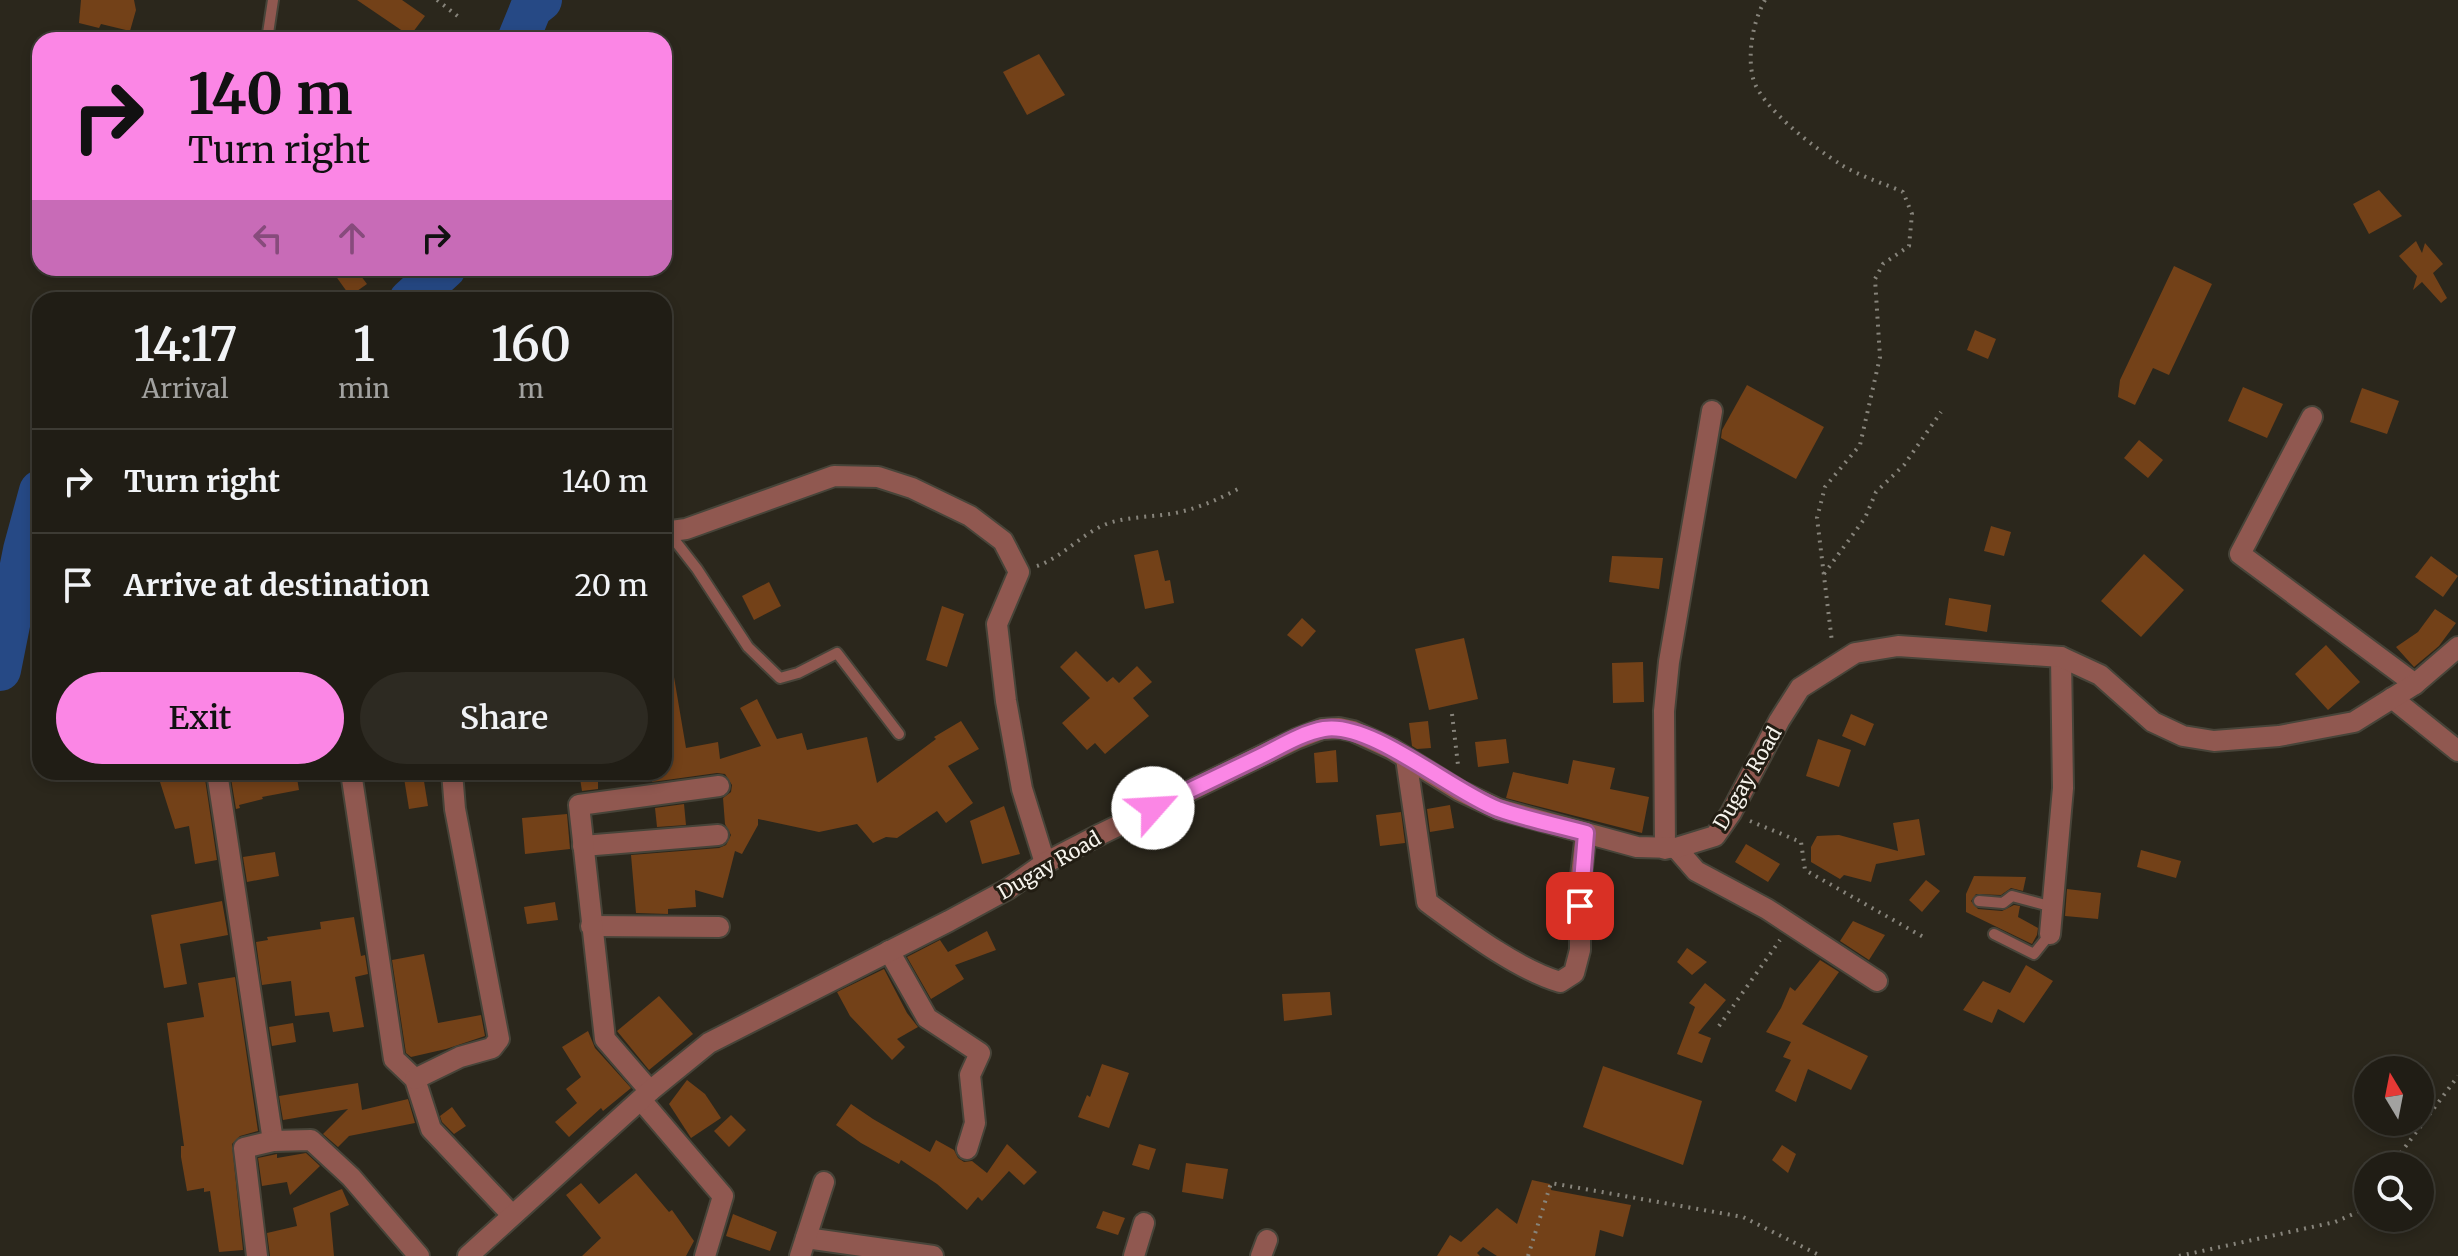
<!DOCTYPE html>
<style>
body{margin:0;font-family:Merriweather,serif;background:#2d2a22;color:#f1f3f6;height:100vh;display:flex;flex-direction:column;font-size:30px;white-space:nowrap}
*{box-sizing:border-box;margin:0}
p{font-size:26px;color:#a2a2a0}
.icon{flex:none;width:44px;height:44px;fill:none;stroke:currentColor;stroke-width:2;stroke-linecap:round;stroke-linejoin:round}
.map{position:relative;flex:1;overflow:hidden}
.details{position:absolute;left:32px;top:292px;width:640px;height:488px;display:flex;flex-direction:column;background:#201d15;border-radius:24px;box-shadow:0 4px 12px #0003,0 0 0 2px #3d3b34}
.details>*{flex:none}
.hud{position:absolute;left:32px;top:32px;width:640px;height:244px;border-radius:24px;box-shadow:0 4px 12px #0003,0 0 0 2px #3d3b34;background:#fb86e5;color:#111;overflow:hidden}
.needle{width:52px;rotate:350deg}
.buttons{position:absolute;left:2354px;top:1056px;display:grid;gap:16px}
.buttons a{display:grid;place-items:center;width:80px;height:80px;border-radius:50%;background:#201d15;box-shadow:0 4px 12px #0003,0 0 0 2px #3d3b34;font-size:40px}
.pin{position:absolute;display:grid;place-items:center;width:68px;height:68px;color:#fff;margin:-34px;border-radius:16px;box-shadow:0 4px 12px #0006}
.me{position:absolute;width:88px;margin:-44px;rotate:64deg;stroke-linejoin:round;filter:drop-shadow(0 0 6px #0008)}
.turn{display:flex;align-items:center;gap:28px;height:168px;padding:0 24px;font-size:36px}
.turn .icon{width:104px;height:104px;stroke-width:2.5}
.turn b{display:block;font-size:56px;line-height:68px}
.lanes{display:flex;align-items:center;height:76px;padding:0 24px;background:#0003;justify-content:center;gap:40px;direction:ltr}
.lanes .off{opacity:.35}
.eta{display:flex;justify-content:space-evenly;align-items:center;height:136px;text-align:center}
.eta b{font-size:48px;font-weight:600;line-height:56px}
.cta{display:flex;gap:16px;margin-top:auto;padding:16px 24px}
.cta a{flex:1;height:92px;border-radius:48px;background:#fb86e5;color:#111;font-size:32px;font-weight:600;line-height:92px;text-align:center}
.cta a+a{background:#2d2a22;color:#f1f3f6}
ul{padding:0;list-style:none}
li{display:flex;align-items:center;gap:24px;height:104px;padding:0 24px;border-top:2px solid #3d3b34}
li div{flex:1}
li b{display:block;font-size:30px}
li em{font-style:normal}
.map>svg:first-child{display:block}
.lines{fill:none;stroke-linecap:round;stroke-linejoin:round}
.river{stroke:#264985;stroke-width:42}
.building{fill:#734118}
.service-casing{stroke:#474439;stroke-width:14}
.minor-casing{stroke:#474439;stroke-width:24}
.tertiary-casing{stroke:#474439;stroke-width:24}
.path{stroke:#87847b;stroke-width:4;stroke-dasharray:2 6;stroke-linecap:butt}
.service{stroke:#905850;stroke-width:10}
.minor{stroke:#905850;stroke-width:20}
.tertiary{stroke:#905850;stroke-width:20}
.route-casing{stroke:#a35795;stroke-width:20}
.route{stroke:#fb86e5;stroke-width:14}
.labels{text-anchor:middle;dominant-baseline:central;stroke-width:6;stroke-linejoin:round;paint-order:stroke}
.street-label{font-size:20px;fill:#f6f3ec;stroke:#221d13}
</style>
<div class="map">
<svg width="2458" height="1256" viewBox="0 0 2458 1256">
<rect width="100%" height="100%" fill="#2b271c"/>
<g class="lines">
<g class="river">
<polyline points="518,40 531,8 541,0"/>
<polyline points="410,300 445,268"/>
<polyline points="0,670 24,550 40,491"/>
</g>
</g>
<g class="building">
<polygon points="81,0 134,0 136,10 130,31 101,24 99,28 79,23"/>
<polygon points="357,0 402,0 425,16 410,36"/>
<polygon points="1039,54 1065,95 1027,115 1003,72"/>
<polygon points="2379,190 2402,216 2369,234 2353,204"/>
<polygon points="2416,241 2422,253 2425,243 2443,264 2433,273 2447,298 2441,303 2422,282 2413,290 2417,276 2399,256"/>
<polygon points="2174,266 2212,284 2169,375 2153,368 2135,405 2118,397 2120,380"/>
<polygon points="330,268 355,268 367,284 350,296"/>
<polygon points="1975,330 1996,339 1988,359 1967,350"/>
<polygon points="1747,385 1824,427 1796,479 1721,438 1722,430"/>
<polygon points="2243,387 2283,404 2267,438 2228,421"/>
<polygon points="2362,388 2399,401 2387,434 2350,422"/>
<polygon points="2139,440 2163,460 2148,478 2124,458"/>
<polygon points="1991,526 2011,532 2004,556 1984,551"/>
<polygon points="1158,550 1165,581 1170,580 1174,603 1145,609 1134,555"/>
<polygon points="2144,554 2184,590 2141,637 2101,601"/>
<polygon points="1612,556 1663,558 1659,589 1609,582"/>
<polygon points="2431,556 2458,576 2443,597 2415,577"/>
<polygon points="769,582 781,606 754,620 742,596"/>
<polygon points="1949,598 1991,605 1987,632 1945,625"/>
<polygon points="942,606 964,614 947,667 926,660"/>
<polygon points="2435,609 2456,623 2439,646 2414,667 2396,647 2418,632"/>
<polygon points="1302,618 1316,631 1302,647 1287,635"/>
<polygon points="1464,638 1478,699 1429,710 1415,649"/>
<polygon points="2326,645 2360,682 2328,710 2295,674"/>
<polygon points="1076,651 1107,682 1113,677 1119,683 1137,666 1152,682 1133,698 1149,716 1105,754 1095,743 1087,750 1062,723 1090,698 1060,667"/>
<polygon points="1643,662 1644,702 1613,703 1612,663"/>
<polygon points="674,677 686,748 718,742 720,759 761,746 740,708 757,699 777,739 802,733 807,750 867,737 877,783 936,739 934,737 961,721 979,749 948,766 973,803 946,823 937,811 897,838 886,837 873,843 857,824 819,832 758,819 758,825 742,854 735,851 723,898 695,890 696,907 668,909 668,914 636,913 631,855 719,848 726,845 731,835 725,824 723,798 731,792 732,785 725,774 717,773 652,782 651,772 664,772 664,678"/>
<polygon points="1851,714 1874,724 1865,746 1842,736"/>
<polygon points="1428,721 1431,748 1417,749 1412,746 1409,723"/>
<polygon points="1506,739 1509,763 1478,767 1475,742"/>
<polygon points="1818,739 1851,750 1839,787 1806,776"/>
<polygon points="1336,750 1338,782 1316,783 1314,753"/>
<polygon points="1573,760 1615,768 1610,789 1649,797 1642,833 1506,798 1513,772 1568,784"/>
<polygon points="188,772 204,772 217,860 195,864 189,826 175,829 160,782"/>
<polygon points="230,772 242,772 244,781 281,772 296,772 299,790 262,797 263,799 239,805 240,808 236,809"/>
<polygon points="579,772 598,772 598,789 582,791"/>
<polygon points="423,775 428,806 409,809 404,778"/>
<polygon points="684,804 686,825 657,827 655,808"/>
<polygon points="1450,805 1454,828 1430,832 1427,809"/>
<polygon points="1004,806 1020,854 982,864 970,821"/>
<polygon points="1401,812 1405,843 1380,846 1376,815"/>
<polygon points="567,814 570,849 525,854 522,818"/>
<polygon points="1919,819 1925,855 1876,864 1871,882 1844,875 1840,879 1811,862 1811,847 1817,836 1839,835 1898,851 1893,823"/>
<polygon points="1746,844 1780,864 1768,882 1735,862"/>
<polygon points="2141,850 2181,861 2176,878 2137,867"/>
<polygon points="275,852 279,876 247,882 243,857"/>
<polygon points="1974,876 2026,877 2023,891 2011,888 2001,895 1976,894 1971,901 1978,909 2002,911 2014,905 2020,906 2018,917 2038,928 2037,935 2032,944 1966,912 1966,894"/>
<polygon points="1926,880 1940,891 1922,912 1909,900"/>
<polygon points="2067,889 2101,893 2098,919 2065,916"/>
<polygon points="222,901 228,935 180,944 187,984 164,988 151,915"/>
<polygon points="555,902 558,920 527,924 524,907"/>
<polygon points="354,917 361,956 365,955 368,974 355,977 364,1027 333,1032 329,1012 295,1016 291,981 262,985 256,942 268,940 267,937 321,929 320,922"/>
<polygon points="1853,921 1885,935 1869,960 1840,941"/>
<polygon points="987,931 996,950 955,965 964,979 931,999 907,957 940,940 948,952"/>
<polygon points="1687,948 1707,962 1692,975 1677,962"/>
<polygon points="424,954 438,1023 481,1015 485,1036 446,1049 411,1057 406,1053 392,960"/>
<polygon points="1820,960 1839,972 1802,1024 1868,1056 1851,1090 1808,1069 1796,1102 1775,1091 1791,1060 1783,1057 1791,1042 1766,1032 1781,1008 1790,987 1795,991"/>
<polygon points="2026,965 2053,981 2024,1023 1998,1009 1992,1023 1963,1010 1983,981 2010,993"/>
<polygon points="884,969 907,1013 918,1027 897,1039 905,1047 892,1060 850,1016 837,992"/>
<polygon points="235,977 258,1131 240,1136 232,1144 243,1250 219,1252 210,1191 204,1192 204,1188 187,1191 181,1157 181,1146 184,1146 167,1023 204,1017 198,983"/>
<polygon points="1705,983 1726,1000 1698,1033 1711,1038 1702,1063 1677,1054 1695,1007 1689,1003"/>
<polygon points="1330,992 1332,1015 1284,1021 1282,994"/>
<polygon points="659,996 693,1034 649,1070 617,1031"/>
<polygon points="293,1023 296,1042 272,1046 269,1027"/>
<polygon points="588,1031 595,1048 631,1088 603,1111 601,1108 569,1137 555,1122 577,1103 566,1089 581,1077 562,1047"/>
<polygon points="1102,1064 1129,1073 1109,1128 1078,1117 1087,1095 1090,1097"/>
<polygon points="1603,1066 1702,1101 1683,1165 1583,1127"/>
<polygon points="687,1080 705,1094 721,1118 691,1138 669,1104"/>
<polygon points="358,1083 362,1110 408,1099 415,1123 349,1136 338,1147 323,1134 348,1109 283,1120 279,1096"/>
<polygon points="851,1104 873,1119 930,1152 936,1140 954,1150 958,1158 964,1162 972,1161 987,1173 1007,1144 1037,1172 1024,1185 1009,1171 982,1201 978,1197 967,1210 937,1184 901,1160 899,1164 861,1143 836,1125"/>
<polygon points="452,1107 466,1126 454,1134 442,1122 440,1116"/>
<polygon points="731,1115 746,1130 729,1147 714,1131"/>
<polygon points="1139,1144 1156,1149 1149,1170 1132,1165"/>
<polygon points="1782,1145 1796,1154 1788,1173 1772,1160"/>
<polygon points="306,1153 320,1166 290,1195 287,1182 262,1186 258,1158 277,1154 277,1158"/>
<polygon points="1186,1163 1228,1169 1223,1199 1182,1192"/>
<polygon points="636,1173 669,1212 672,1210 694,1241 686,1256 582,1256 601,1238 566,1195 581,1183 599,1204"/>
<polygon points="1532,1180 1550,1184 1551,1190 1631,1205 1623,1237 1600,1230 1595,1256 1497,1256 1483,1247 1477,1253 1480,1256 1437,1256 1450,1235 1461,1242 1497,1208 1517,1224"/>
<polygon points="342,1189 349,1205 330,1213 334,1256 270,1256 267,1233 297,1226 293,1208"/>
<polygon points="1103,1211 1125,1218 1118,1235 1096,1228"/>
<polygon points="733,1214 777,1232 770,1251 726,1236"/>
</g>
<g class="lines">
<g class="service-casing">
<g id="service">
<polyline points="267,40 273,0"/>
<polyline points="669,533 697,569 748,647 780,678 798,673 837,653 899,734"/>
<polyline points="1979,901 2003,903 2012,896 2053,907"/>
<polyline points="1994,934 2034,954 2050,934"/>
</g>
</g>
<g class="minor-casing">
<g id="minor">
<polyline points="2312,417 2240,554 2415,684"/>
<polyline points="664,532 686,529 834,476 878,477 912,488 970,516 1003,541 1019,572 997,624 1006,701 1022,789 1045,863"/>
<polyline points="2392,698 2458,751"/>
<path d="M 1406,758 L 1427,902 C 1464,929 1516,969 1560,982 L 1574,973 L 1580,950 L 1580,884 L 1586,833"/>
<polyline points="217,772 273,1141"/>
<polyline points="351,772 394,1059 415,1079 431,1129 512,1215"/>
<polyline points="583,846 718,835"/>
<polyline points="1676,848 1696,871 1767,909 1877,981"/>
<polyline points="1665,849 1664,711 1669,662 1712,411"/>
<polyline points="591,926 719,927"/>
<polyline points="2050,934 2063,788 2061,657"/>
<polyline points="889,951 927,1018 980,1053 970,1075 975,1123 967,1149"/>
<polyline points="415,1079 460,1057 492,1048 499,1039 455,809 452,772"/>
<polyline points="650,1091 605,1039 579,805 719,786"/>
<polyline points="641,1100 723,1196 705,1256"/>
<polyline points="806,1238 933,1256"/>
<polyline points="257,1256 244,1148 273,1141 311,1140 351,1177 419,1256"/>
<polyline points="800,1256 824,1182"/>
<polyline points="1134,1256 1144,1223"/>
<polyline points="1261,1256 1267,1240"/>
</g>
</g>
<g class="tertiary-casing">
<polyline id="tertiary" points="468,1256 650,1091 709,1043 949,921 1008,889 1045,863 1101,834 1296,739 1322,729 1339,728 1353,731 1392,749 1460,791 1498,809 1637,847 1676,848 1715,836 1731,813 1779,721 1800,688 1855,653 1898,646 2061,657 2100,675 2153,722 2183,736 2214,741 2279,736 2354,722 2415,684 2458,647"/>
</g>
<g class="path">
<polyline points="437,0 460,18"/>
<path d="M 1765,0 C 1753,21 1747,54 1753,78 C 1760,107 1816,149 1840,164 C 1859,176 1883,183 1903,192 L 1912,214 L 1909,246 L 1883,264 L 1875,279 L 1880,357 L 1860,445 L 1825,487 L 1817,518 L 1832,642"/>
<path d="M 1037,566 C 1064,557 1083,531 1112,522 C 1134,516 1158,517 1180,512 C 1201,507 1219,499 1238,489"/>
<polyline points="1824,574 1865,518 1876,492 1904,465 1941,412"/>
<polyline points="1452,714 1458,765"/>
<polyline points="1750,821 1801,842 1805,870 1925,938"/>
<polyline points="1719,1026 1780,940"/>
<polyline points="2391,1166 2458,1076"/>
<polyline points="1528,1256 1551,1183 1743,1217 1821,1256"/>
<polyline points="2179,1256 2335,1222 2358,1212 2368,1198"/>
</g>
<use href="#service" class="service"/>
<use href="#minor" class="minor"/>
<use href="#tertiary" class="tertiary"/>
</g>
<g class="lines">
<g class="route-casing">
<path id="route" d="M 1153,808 C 1187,792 1222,775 1257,758 C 1278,748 1301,733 1324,729 C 1371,721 1451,791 1498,809 C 1526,819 1557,825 1586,833 L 1580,906"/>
</g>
<use href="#route" class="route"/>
</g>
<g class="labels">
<g class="street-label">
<text transform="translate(1747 778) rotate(-60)">Dugay Road</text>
<text transform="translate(1049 865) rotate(-30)">Dugay Road</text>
</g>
</g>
</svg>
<div class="buttons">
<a><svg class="needle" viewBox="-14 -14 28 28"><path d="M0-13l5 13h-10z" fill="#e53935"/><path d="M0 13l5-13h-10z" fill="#a2a2a0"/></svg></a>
<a><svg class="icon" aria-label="search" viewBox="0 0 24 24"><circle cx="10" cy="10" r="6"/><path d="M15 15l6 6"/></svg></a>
</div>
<div class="pin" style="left:1580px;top:906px;background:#d93025"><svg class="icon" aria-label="arrive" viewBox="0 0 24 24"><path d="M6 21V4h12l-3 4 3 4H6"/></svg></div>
<svg class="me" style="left:1153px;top:808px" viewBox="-20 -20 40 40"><circle r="19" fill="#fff"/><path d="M0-13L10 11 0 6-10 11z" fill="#fb86e5"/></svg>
<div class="hud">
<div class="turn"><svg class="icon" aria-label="right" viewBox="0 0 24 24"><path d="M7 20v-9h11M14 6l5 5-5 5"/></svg><div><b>140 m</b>Turn right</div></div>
<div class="lanes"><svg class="icon off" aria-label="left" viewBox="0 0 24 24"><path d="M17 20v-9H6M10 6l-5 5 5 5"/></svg><svg class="icon off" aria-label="ahead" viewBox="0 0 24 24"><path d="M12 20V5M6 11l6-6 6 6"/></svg><svg class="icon" aria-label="right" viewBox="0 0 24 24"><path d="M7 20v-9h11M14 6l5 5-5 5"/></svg></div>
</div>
<section class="details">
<div class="eta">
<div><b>14:17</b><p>Arrival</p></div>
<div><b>1</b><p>min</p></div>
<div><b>160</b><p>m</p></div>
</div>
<ul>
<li><svg class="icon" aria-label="right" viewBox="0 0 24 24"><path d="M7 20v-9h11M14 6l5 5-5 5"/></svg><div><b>Turn right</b></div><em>140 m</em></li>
<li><svg class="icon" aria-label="arrive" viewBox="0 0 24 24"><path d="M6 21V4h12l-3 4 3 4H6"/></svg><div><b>Arrive at destination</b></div><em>20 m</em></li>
</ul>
<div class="cta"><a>Exit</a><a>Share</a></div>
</section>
</div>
